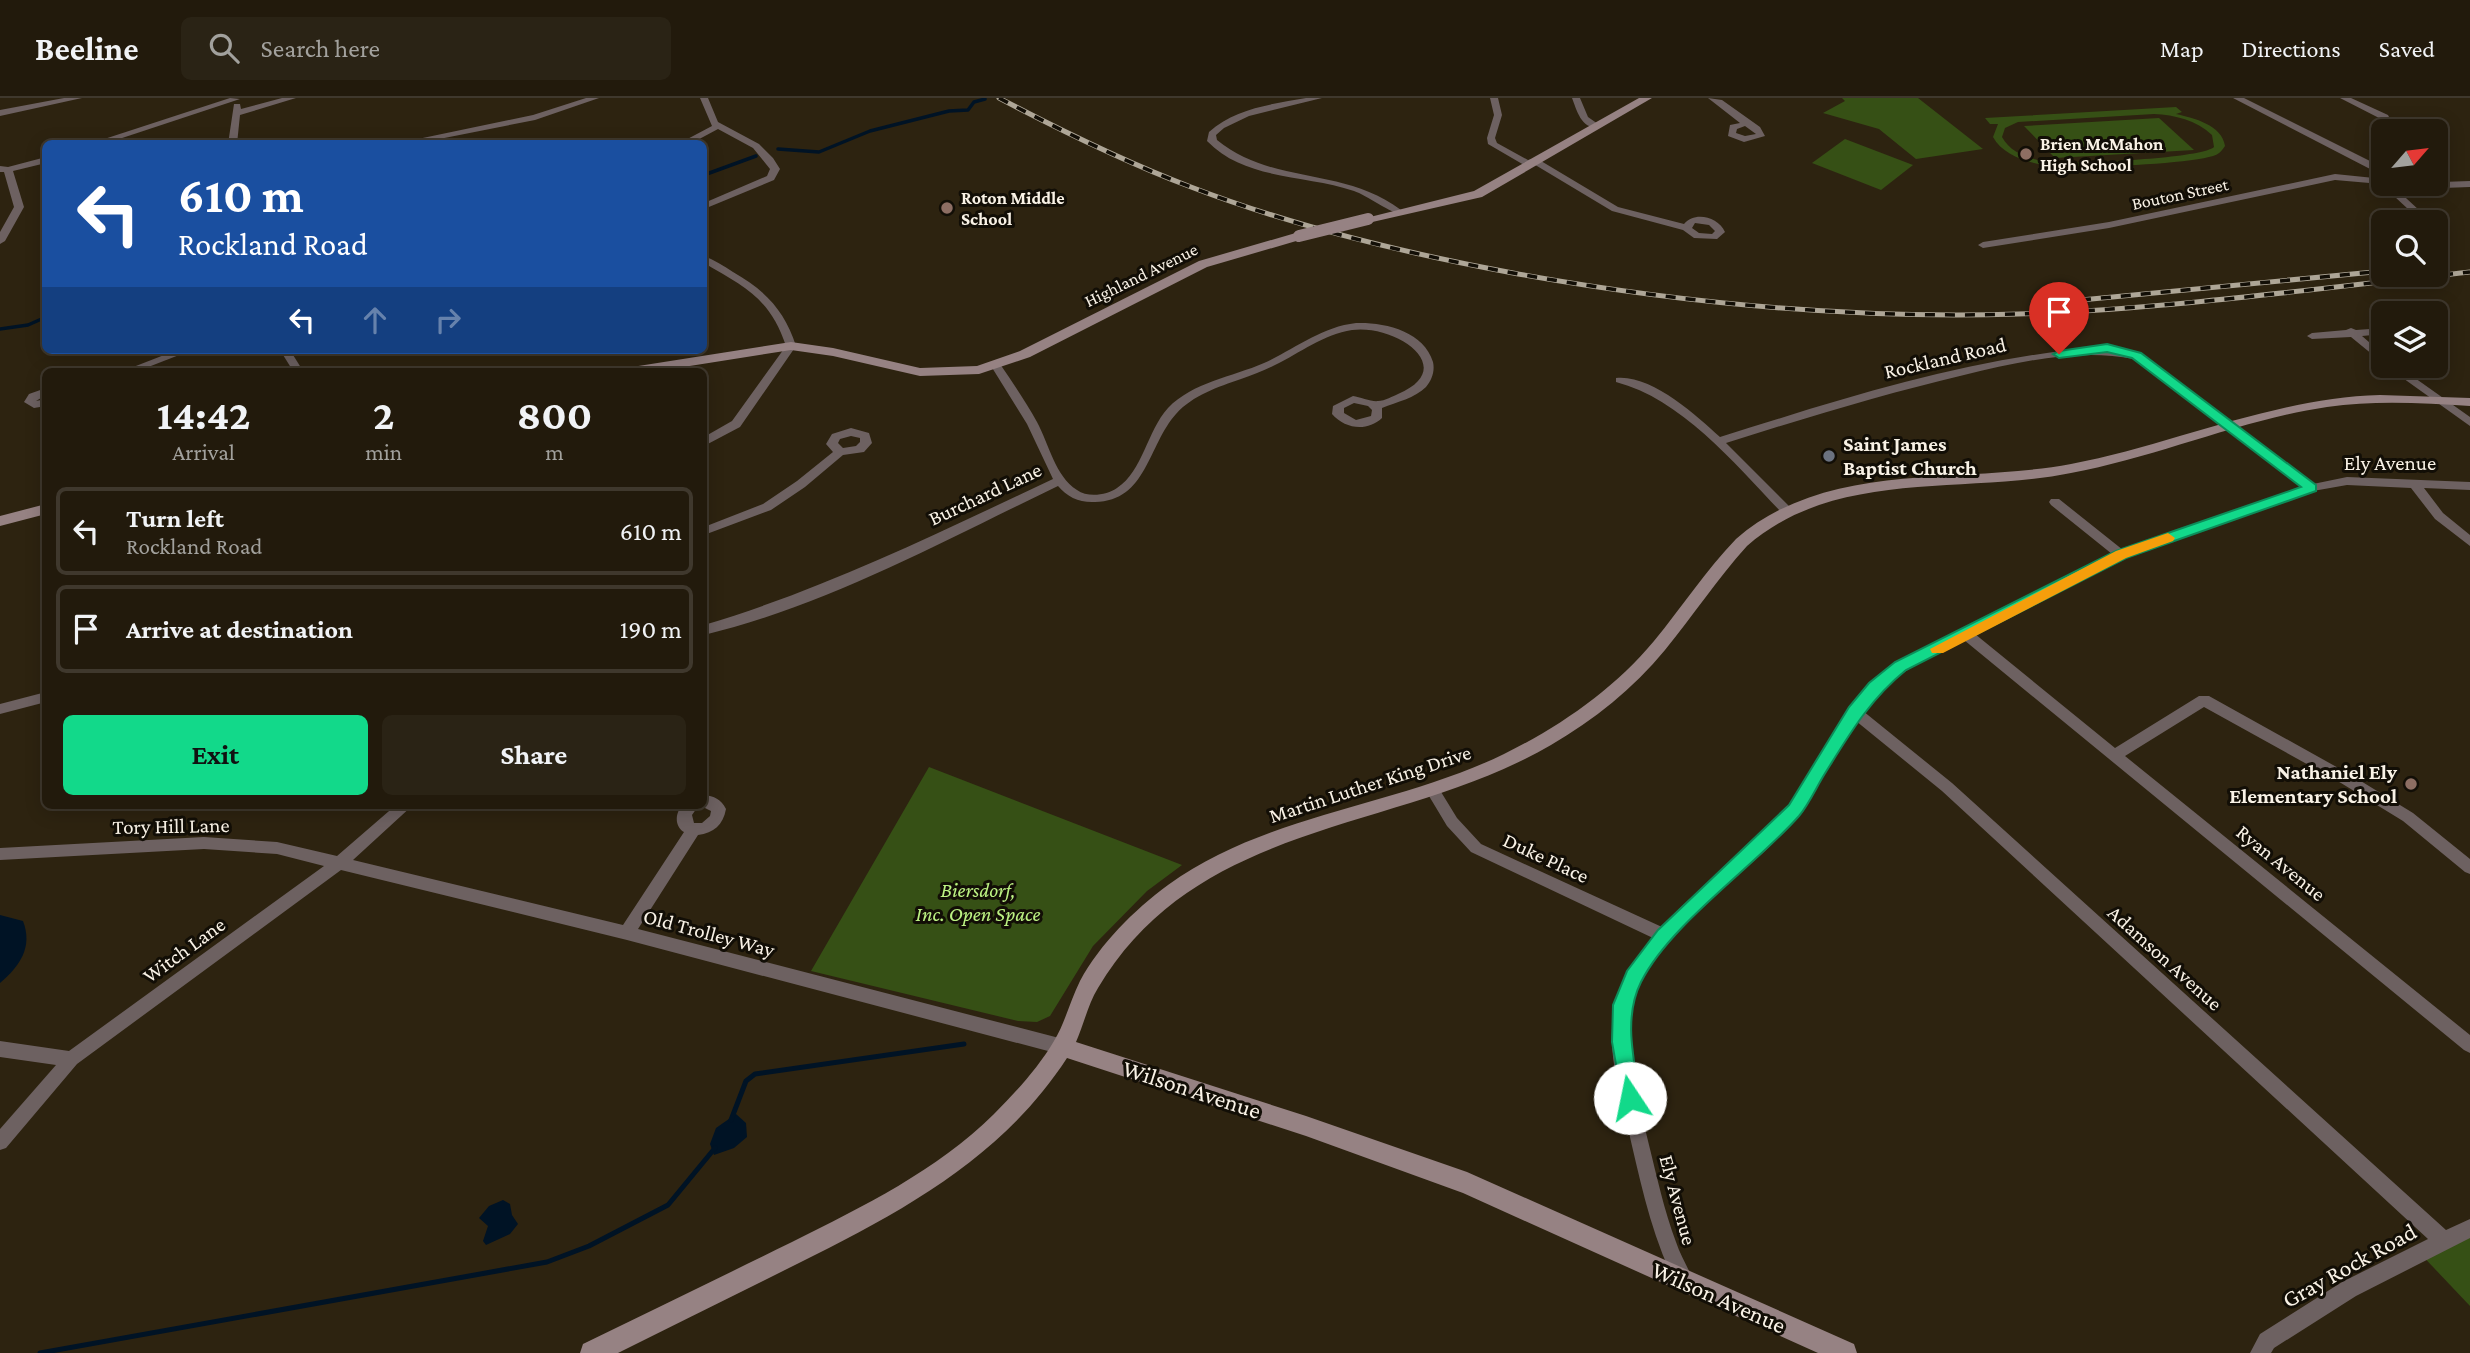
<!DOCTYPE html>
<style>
body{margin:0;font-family:"Crimson Pro",serif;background:#2a2315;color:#f1f3f6;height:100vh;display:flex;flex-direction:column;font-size:26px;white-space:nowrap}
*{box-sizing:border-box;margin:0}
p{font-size:23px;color:#a2a19d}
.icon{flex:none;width:38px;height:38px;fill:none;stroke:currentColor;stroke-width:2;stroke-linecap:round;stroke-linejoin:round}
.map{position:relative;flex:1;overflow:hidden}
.side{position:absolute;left:42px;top:270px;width:665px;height:441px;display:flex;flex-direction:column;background:#221a0c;border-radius:10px;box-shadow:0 4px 18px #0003,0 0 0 2px #3f382d}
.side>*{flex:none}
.hud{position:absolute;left:42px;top:42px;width:665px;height:214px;border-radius:10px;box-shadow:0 4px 18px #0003,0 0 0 2px #3f382d;background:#1a4fa0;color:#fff;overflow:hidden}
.needle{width:46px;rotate:62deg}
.buttons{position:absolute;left:2371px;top:21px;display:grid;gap:14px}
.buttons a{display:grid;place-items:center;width:77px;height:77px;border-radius:10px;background:#221a0c;box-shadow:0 4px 18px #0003,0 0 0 2px #3f382d;font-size:35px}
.pin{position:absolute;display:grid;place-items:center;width:60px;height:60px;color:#fff;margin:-72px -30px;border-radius:50% 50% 50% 0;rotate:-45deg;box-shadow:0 0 7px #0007}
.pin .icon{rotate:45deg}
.me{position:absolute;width:77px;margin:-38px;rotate:349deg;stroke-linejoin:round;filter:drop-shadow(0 0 5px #0008)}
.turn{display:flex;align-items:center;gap:24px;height:147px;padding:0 21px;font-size:32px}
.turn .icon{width:91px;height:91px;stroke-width:2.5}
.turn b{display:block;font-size:49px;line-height:60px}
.lanes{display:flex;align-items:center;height:66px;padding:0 21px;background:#0003;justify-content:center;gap:35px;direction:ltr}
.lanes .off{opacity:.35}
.eta{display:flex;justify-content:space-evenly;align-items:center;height:119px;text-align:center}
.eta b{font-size:42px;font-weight:700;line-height:49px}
.cta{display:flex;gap:14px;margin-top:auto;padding:14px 21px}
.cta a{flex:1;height:80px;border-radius:10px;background:#12d98a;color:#111;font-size:28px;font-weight:700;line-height:80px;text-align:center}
.cta a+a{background:#2a2315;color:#f1f3f6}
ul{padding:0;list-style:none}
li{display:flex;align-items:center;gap:21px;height:88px;margin:0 14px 10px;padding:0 7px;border:4px solid #3f382d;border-radius:10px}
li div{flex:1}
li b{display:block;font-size:26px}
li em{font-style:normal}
header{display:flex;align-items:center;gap:42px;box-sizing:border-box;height:98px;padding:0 35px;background:#221a0c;border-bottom:2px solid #3f382d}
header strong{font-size:33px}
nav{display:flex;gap:38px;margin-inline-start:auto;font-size:24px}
.search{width:490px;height:63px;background:#2a2315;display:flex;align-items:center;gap:18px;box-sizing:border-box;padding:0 24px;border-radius:10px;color:#a2a19d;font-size:26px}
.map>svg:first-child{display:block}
.green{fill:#365015;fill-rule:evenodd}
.water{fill:#001325}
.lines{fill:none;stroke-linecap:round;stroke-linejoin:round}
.stream-far1{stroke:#001325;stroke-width:3.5}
.stream{stroke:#001325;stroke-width:5}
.street{fill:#6d6161;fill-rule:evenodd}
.secondary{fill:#968283;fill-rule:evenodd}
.rail-casing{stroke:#aea697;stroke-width:5}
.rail{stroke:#120e06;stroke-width:3.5;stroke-dasharray:10;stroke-linecap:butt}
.secondary-bridge{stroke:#968283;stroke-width:12}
.route{fill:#12d98a;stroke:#0c8d5a;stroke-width:2}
.slow{fill:#f59e0b}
.education-dot{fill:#8d6e63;stroke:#120e06;stroke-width:2.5}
.worship-dot{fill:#6b7280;stroke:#120e06;stroke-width:2.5}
.labels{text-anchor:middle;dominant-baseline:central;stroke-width:6;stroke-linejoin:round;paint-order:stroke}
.far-poi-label{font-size:18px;font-weight:bold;fill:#f9f2e6;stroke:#120e06;text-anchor:start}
.far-street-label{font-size:18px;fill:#f9f2e6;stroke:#120e06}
.street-label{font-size:21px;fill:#f9f2e6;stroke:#120e06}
.poi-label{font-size:21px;font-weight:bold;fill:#f9f2e6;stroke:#120e06;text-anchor:start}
.park-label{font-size:21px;font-style:italic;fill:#bcf283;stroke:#120e06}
.near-street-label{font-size:24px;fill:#f9f2e6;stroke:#120e06}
</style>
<header>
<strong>Beeline</strong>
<div class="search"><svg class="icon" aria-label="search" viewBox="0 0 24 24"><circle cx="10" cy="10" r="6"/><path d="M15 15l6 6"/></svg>Search here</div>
<nav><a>Map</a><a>Directions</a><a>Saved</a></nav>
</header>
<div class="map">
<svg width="2470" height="1255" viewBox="0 0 2470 1255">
<rect width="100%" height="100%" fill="#2d2310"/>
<g class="green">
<polygon points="1842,0 1918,0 1983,51 1916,61 1879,31 1823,15 1845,3"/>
<path d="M 2176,9 L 2182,14 L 2176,16 C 2194,20 2222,27 2225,48 C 2221,54 2219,56 2213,58 C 2188,66 2070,72 2044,67 C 2025,64 2002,56 1993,39 L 1998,26 L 1990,26 L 1985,20 ZM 2154,16 C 2175,17 2196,22 2212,37 L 2214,49 C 2201,61 2065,67 2043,63 C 2027,60 2010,54 2002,39 L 2005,30 L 2018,24 Z"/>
<polygon points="2159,20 2194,52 2055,60 2024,28"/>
<polygon points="1845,41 1913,67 1881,92 1812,65"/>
<polygon points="929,669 1182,767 1147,793 1093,848 1050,918 1037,924 1018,923 811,873"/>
<polygon points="2470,1124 2470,1208 2416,1151"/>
</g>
<g class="water">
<path d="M 0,817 L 23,823 C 33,849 20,868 0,885 Z"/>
<polygon points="736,1016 746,1025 747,1039 734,1050 714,1057 710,1046 716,1030"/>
<polygon points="503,1102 510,1106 512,1117 518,1126 510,1136 486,1147 483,1143 488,1128 479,1120 489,1108"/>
</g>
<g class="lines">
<g class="stream-far1">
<polyline points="778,51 819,54 870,33 949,13 968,12 974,4 985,1"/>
<polyline points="704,77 756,58"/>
<polyline points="0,231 28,227 46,219"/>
</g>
<g class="stream">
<polyline points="731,1022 746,983 755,976 964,946"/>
<polyline points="40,1255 547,1164 589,1148 668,1107 715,1050"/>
</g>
<g class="street">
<polygon points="64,0 82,0 0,18 0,12"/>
<polygon points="230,0 240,1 104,46 89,46"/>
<polygon points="282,0 296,0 240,17 237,46 228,46 234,6 240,6 241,11"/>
<polygon points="586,0 599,0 535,22 414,46 394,46 533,17"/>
<polygon points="700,0 708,0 718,24 759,46 773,60 780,71 774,82 704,111 704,105 767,78 770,71 753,50 718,31 690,46 678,46 712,28"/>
<path d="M 1306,0 L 1322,0 L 1249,18 L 1224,30 L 1216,37 L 1217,42 C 1274,88 1342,68 1401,112 L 1401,116 C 1394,117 1366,97 1354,93 C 1305,76 1246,83 1207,43 L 1209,34 C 1235,10 1273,6 1306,0 Z"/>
<path d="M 1490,0 L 1498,0 L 1502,17 L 1495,40 L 1497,45 L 1528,62 L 1536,60 L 1618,109 L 1684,126 C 1695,113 1718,119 1725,134 L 1717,141 L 1694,140 L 1683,132 L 1612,113 L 1532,65 L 1524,67 L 1488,46 L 1487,40 L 1494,17 ZM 1695,125 L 1709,127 L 1715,133 L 1712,136 L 1699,135 L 1692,130 Z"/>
<path d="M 1572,0 L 1580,0 L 1588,19 L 1598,26 L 1598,30 C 1581,30 1577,13 1572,0 Z"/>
<path d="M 1708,0 L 1722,2 L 1760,29 L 1765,38 L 1744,44 L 1728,38 L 1730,27 L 1740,25 ZM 1745,28 L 1756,36 L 1745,38 L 1736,35 L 1737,31 Z"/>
<polygon points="2233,0 2244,0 2374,65 2384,53 2384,65 2381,70 2384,79 2377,79 2372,72"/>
<polygon points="2340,0 2351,0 2388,17 2396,33 2388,33 2381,21"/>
<polygon points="46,59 46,65 13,73 24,109 5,143 0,146 0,134 14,109 4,74 0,74 0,68 8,69"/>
<polygon points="2335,76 2384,81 2384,86 2470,83 2470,89 2416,91 2394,89 2432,124 2422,124 2381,86 2335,82 2109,130 1983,150 1978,147 1983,144 2109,124"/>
<path d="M 704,158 C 714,162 724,168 733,174 C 765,192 785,213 796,248 L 740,329 L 704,348 L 704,339 L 732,323 L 786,248 C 770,200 745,189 704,165 Z"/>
<path d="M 1356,225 C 1384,224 1424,233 1433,264 C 1435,273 1432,282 1426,289 C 1415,300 1397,304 1382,310 L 1382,320 C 1367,334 1345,331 1332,316 L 1333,308 L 1353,298 C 1360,299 1372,304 1378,303 C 1385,303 1393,298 1398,296 C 1460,270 1396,226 1352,232 C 1324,236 1300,255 1275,267 C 1264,273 1252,277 1241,281 C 1218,289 1193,297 1176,316 C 1148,347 1147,403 1095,404 C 1080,405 1067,399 1058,388 C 943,443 828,507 704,537 L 704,527 C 825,491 938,435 1053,381 L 1027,326 L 991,268 L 992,266 L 1000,266 C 1013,285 1026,304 1037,324 C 1049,346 1055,378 1077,392 C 1088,400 1107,397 1117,390 C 1143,373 1147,333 1168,310 C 1193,284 1232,279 1264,265 C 1295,251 1321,229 1356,225 ZM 1354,305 L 1368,308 L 1372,312 L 1371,318 L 1356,322 L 1344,315 L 1344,310 Z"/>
<polygon points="2351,230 2356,232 2384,230 2384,236 2362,238 2384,257 2384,266 2351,239 2312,241 2307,238 2312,235 2346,232"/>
<path d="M 2105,249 L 2141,256 L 2313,386 L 2347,379 L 2470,384 L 2470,392 L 2424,390 L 2443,415 L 2470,437 L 2470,448 L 2435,421 L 2411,390 L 2347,387 L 2313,393 L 2125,460 L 1975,536 L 2115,650 L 2199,598 L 2209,598 L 2351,677 L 2413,715 L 2470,761 L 2470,776 L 2465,774 L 2403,723 L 2341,685 L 2204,609 L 2125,658 L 2470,937 L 2470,955 L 2464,952 L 1964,542 C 1926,561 1889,577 1863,613 L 1952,685 L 2446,1132 L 2470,1121 L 2470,1140 L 2356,1198 L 2274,1250 L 2271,1255 L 2250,1255 L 2260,1236 L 2342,1184 L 2428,1141 L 1942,693 L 1856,623 C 1831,662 1813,703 1781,737 C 1732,789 1652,835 1632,906 C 1619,952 1639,1002 1649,1047 C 1657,1079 1664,1112 1676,1144 C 1680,1157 1688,1169 1693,1182 L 1691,1189 L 1684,1191 L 1677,1189 C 1651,1137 1640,1082 1627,1026 C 1619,992 1608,955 1613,920 C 1617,891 1633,862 1653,840 L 1471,754 L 1447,728 L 1426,693 L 1428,689 L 1438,689 L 1457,720 L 1481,746 L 1662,829 C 1701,785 1753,753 1790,706 C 1817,672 1832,631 1860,597 C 1870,585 1883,575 1895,564 L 2112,456 L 2051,407 L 2049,404 L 2051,401 L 2059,401 L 2123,452 L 2302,389 L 2134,261 C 2077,250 2019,264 1964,277 C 1884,296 1805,320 1726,345 L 1791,410 L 1793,413 L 1787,417 L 1783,416 C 1737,368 1682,301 1616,284 L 1616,280 C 1651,276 1696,317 1720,339 C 1845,300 1973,258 2105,249 Z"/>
<polygon points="177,252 192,252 138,273 123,273"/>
<polygon points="280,252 290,252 303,273 293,273"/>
<polygon points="2386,268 2398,268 2470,319 2470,328"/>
<polygon points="46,290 46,297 36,303 46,301 46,308 34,310 24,304 29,296"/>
<path d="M 851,330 L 869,335 L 872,345 L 864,354 L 843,357 L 805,389 L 771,412 L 704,437 L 704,429 L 763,406 L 797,383 L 833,354 L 826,346 L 832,336 ZM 851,338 L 860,340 L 860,344 L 856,348 L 843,350 L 838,345 L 840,341 Z"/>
<polygon points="46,594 46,604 0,616 0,606"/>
<path d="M 704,697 C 714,698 721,701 726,711 C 723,727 714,735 698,737 L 638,831 L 1063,941 L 1069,944 L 1071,949 L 1069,954 L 1063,957 L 627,842 L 341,772 L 77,966 L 6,1050 L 0,1052 L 0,1031 L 56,967 L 0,959 L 0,943 L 69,953 L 324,768 L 277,756 L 204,751 L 0,762 L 0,750 L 204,739 L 277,744 L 337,758 L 396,707 L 413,707 L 353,762 L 623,827 L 684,734 C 674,728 675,714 683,707 L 704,707 ZM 699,707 L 711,713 L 710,718 L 702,725 L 694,725 L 692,717 Z"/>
</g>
<g class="secondary">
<polygon points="1639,0 1652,0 1482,99 1368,125 1362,121 1474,93"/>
<polygon points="1299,134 1303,135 1303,141 1207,169 1030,259 979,276 920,278 833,258 791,252 658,273 625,273 632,269 791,244 833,250 920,270 977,268 1020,253 1199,163"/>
<path d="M 2380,297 L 2470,300 L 2470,308 C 2423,305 2375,302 2327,309 C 2240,322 2158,359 2071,375 C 1963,397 1836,370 1747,448 C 1717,481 1693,518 1665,552 C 1633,591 1594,622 1551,647 C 1398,736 1199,720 1098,890 C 1088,906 1084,926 1076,944 L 1306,1018 L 1467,1074 L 1854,1246 L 1857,1255 L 1818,1255 L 1463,1095 L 1306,1038 L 1067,960 C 1002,1060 903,1113 799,1165 C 739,1195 678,1225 618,1255 L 580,1255 L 583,1246 C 653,1212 723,1178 792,1144 C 864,1108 936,1073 994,1016 C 1016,994 1038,970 1054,943 C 1065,925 1070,903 1080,883 C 1100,846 1134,812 1168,787 C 1268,715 1395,709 1504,656 C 1561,628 1614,591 1654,543 C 1682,509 1706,472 1736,441 C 1828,361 1960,387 2071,366 C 2175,346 2273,300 2380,297 Z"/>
<polygon points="46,406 46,416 0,428 0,418"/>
</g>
<g class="rail-casing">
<g id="rail">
<path d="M 999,0 C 1062,33 1125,64 1191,89 C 1295,129 1404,155 1513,175 C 1679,205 1849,221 2018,216 C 2169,211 2320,190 2470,174"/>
<polyline points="2081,202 2384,173"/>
</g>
</g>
<use href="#rail" class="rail"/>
<polyline class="secondary-bridge" points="1299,138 1368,121"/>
</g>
<path class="route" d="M 2107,246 L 2141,255 L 2316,387 L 2316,393 L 2126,460 L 1906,572 C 1869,602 1849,637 1824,677 C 1816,690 1809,706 1799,718 C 1755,768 1670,826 1641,884 C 1623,920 1634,962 1640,1000 L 1637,1006 L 1630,1009 L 1623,1006 L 1612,944 L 1613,907 L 1627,873 L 1658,832 L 1789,707 L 1849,609 L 1869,585 L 1895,564 L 2116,453 L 2301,389 L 2132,260 L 2107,254 L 2059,260 L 2053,256 L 2059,253 Z"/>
<polygon class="slow" points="2168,435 2175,440 2173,443 2126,460 1943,555 1932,555 1930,551 2116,453"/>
<g class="education-dot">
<circle cx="2026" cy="56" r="7"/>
<circle cx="947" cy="110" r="7"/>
<circle cx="2411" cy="686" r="7"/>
</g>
<circle class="worship-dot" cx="1829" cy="358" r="7"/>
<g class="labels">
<g class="far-poi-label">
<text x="2040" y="46">Brien McMahon<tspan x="2040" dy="21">High School</tspan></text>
<text x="961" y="100">Roton Middle<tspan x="961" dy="21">School</tspan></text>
</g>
<g class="far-street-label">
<text transform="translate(2180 96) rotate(-12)">Bouton Street</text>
<text transform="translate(1141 177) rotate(-26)">Highland Avenue</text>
</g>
<g class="street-label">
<text transform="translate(1945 260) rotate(-13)">Rockland Road</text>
<text x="2390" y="365">Ely Avenue</text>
<text transform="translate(985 396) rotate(-25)">Burchard Lane</text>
<text transform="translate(1370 686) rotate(-18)">Martin Luther King Drive</text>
<text transform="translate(171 728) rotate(-1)">Tory Hill Lane</text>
<text transform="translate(1546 760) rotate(25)">Duke Place</text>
<text transform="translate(2281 765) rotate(39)">Ryan Avenue</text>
<text transform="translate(709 835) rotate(15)">Old Trolley Way</text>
<text transform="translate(184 852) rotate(-36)">Witch Lane</text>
<text transform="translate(2165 860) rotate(42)">Adamson Avenue</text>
<text transform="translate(1678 1102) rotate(75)">Ely Avenue</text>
</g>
<g class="poi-label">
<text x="1843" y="346">Saint James<tspan x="1843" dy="24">Baptist Church</tspan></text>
<text x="2397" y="674" text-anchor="end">Nathaniel Ely<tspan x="2397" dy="24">Elementary School</tspan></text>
</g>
<g class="park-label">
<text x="978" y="792">Biersdorf,<tspan x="978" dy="24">Inc. Open Space</tspan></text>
</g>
<g class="near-street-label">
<text transform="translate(1192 991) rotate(18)">Wilson Avenue</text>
<text transform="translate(2349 1167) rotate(-29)">Gray Rock Road</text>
<text transform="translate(1719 1199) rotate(24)">Wilson Avenue</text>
</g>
</g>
</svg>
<div class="buttons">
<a><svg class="needle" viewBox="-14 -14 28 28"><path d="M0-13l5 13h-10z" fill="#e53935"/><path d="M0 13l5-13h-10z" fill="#a2a19d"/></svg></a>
<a><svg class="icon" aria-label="search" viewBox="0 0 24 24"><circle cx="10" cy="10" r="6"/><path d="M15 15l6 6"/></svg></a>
<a><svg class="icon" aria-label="layers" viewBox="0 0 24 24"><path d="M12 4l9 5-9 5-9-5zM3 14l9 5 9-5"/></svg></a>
</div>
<div class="pin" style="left:2059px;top:256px;background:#d93025"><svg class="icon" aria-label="arrive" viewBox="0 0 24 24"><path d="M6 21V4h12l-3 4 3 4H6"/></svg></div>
<svg class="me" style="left:1630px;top:1000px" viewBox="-20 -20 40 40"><circle r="19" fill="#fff"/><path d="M0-13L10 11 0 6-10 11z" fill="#12d98a"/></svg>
<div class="hud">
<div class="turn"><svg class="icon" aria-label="left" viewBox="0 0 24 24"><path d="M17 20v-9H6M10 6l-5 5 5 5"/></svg><div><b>610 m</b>Rockland Road</div></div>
<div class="lanes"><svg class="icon" aria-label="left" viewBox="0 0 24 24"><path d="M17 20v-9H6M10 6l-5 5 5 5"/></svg><svg class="icon off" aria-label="ahead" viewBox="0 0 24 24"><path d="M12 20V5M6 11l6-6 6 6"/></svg><svg class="icon off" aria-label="right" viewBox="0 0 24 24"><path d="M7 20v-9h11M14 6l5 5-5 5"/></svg></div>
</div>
<section class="side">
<div class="eta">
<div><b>14:42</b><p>Arrival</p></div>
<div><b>2</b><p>min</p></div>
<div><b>800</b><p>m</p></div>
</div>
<ul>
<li><svg class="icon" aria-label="left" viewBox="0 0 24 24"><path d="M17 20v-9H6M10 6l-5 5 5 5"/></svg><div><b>Turn left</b><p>Rockland Road</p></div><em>610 m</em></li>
<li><svg class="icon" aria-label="arrive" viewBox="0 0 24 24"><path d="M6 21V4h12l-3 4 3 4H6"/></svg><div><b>Arrive at destination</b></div><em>190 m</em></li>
</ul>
<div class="cta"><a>Exit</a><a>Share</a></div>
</section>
</div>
